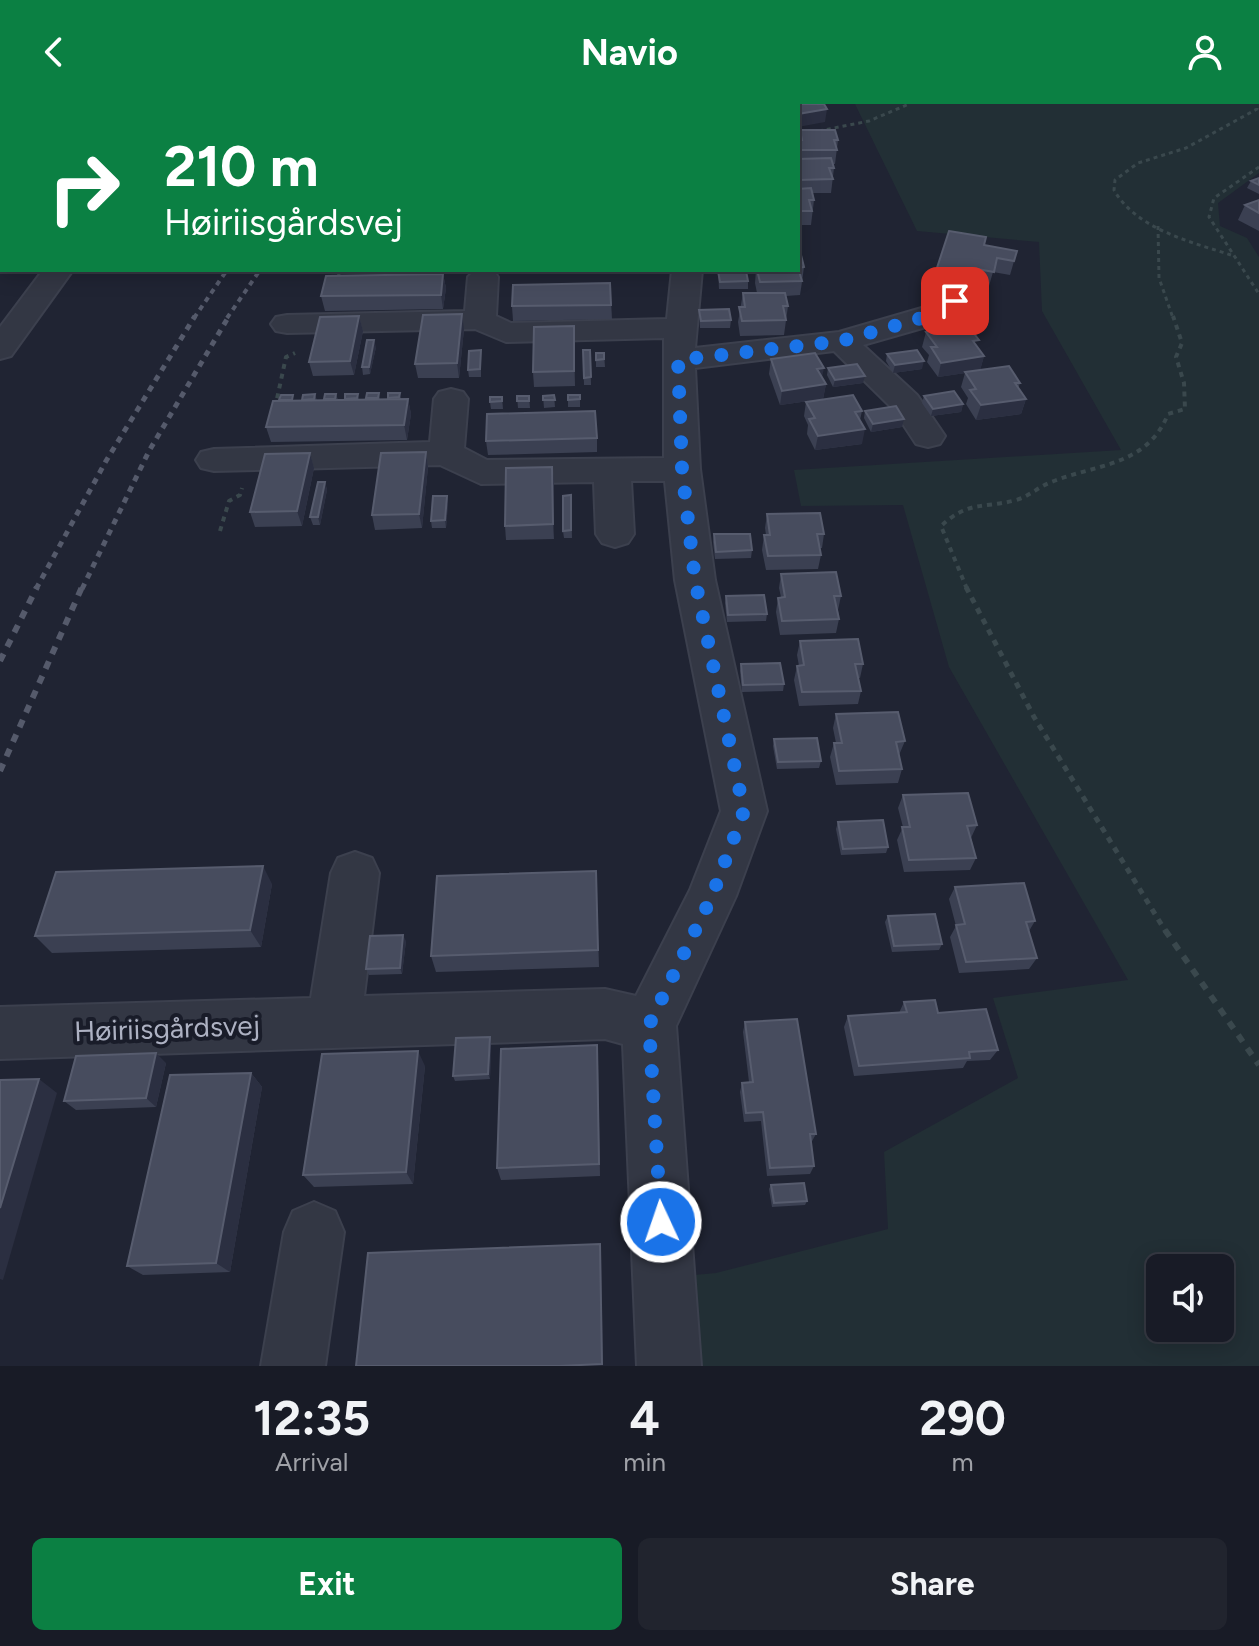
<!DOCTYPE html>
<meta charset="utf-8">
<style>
body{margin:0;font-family:Figtree,sans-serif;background:#21242e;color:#f1f3f6;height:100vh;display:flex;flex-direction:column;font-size:30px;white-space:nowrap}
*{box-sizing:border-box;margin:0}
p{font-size:26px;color:#9fa1a7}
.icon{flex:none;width:44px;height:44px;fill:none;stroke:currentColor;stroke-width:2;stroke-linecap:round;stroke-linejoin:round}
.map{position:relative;height:1262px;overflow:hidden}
.details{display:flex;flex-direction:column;background:#181b26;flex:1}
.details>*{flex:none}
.guide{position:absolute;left:0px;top:0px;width:800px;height:168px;box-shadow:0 4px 20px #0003,0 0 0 2px #363943;background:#0b8043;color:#fff;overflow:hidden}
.tools{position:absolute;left:1146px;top:1150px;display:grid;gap:16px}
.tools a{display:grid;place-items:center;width:88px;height:88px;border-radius:12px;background:#181b26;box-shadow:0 4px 20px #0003,0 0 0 2px #363943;font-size:40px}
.pin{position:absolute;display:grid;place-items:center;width:68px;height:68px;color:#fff;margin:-34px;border-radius:16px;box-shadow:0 4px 12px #0006}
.me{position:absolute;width:88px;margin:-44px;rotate:357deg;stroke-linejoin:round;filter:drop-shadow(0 0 6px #0008)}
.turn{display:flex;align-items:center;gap:28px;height:168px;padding:0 32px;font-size:36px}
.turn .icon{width:104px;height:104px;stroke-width:2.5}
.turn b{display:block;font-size:56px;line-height:68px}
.eta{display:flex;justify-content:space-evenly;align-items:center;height:136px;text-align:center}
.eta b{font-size:48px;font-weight:700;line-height:56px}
.action{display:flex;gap:16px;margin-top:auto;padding:16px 32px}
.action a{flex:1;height:92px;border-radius:12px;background:#0b8043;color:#fff;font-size:32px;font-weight:700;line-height:92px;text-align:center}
.action a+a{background:#21242e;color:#f1f3f6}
header{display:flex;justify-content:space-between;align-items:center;height:104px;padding:0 32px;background:#0b8043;color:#fff;font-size:36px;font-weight:700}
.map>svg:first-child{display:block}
.green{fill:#222f35;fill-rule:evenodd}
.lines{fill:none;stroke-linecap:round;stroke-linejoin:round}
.lane-casing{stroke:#3c404e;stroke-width:4}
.street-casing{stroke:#3c404e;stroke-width:4}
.path-far3{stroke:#3a484d;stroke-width:3;stroke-dasharray:4 4;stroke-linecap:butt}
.path-far2{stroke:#3a484d;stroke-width:4;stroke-dasharray:5 5;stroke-linecap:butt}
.path-far1{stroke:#3a484d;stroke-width:5;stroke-dasharray:6 6;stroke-linecap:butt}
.path{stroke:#3a484d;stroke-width:6;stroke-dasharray:8 8;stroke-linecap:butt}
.lane{fill:#333744;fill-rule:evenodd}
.street{fill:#333744;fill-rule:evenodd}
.rail-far2{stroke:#555a6b;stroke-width:4;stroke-dasharray:5 5;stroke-linecap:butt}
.rail-far1{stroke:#555a6b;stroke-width:5;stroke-dasharray:6 6;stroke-linecap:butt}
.rail{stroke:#555a6b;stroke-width:6;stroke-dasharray:8 8;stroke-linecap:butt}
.wall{fill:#3b4052}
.shaded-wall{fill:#2b2f41}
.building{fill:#474c5e;stroke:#575c6e;stroke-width:2}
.route{stroke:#1a73e8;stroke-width:14;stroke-dasharray:0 25.2}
.labels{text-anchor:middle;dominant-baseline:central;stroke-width:8;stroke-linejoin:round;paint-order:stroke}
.near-street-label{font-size:28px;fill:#adb1c2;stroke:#191c29}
</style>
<header><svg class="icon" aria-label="back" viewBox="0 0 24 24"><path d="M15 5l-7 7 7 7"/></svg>Navio<svg class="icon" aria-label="person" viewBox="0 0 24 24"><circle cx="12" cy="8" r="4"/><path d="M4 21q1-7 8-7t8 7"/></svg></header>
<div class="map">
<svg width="1259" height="1262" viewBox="0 0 1259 1262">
<rect width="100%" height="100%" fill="#202433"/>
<path class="green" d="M 855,0 L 1259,0 L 1259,69 L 1218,99 L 1220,122 L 1247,134 L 1259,153 L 1259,1262 L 690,1262 L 683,1172 L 716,1169 L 888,1125 L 884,1048 L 1018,974 L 993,894 L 1128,876 L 949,563 L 903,401 L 801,402 L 794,366 L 1121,346 L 1042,207 L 1039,138 L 917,127 ZM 1160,1164 L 1220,1164 L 1220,1224 L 1160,1224 Z"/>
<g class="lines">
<g class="lane-casing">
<rect id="lane" x="0" y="144" width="2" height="8"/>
</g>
<g class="street-casing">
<g id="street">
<rect x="554" y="0" width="24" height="2"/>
<polygon points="718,0 743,0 744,2 719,2"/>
<polygon points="43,166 73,166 11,252 0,255 0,223"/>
<polygon points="672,166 702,166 695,244 839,228 932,201 944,191 966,191 970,197 954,215 863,241 917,291 945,332 940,340 928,343 916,340 893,305 834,247 695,264 700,365 715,476 767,707 736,792 676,922 701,1262 637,1262 623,940 605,935 0,955 0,903 311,894 331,769 338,754 355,748 372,754 379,769 364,892 605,885 636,892 690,786 721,707 675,476 665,377 631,377 634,430 628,439 615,443 602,439 596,430 594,378 481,380 440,361 214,367 201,364 196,356 201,348 214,345 430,338 434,295 439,288 451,285 463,288 468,295 464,344 487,356 664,354 664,234 506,238 475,225 287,229 276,227 271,220 276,213 287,211 465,207 468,173 475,166 494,167 498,173 496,212 511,219 667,215"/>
<polygon points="314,1098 335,1107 344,1128 325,1262 261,1262 284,1128 293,1107"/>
</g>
</g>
<g class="path-far3">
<polyline points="819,27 869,17 909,0"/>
<polyline points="1259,63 1214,94 1209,113 1259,190"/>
<polyline points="1158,122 1159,174 1173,214"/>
<path d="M 1231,151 C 1191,138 1136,125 1114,86 L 1115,76 L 1138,59 L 1186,44 L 1257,5 L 1257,0"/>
<polyline points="330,174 346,166"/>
</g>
<g class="path-far2">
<polyline points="275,304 286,253 295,249"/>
<polyline points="220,427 229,397 240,391 242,384"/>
<path d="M 967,485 L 941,422 C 969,396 983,405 1016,396 C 1028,393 1037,384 1049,379 C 1094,360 1147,363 1168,310 L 1185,305 L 1184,279 L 1176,253 L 1182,239 L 1173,212"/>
</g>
<polyline class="path-far1" points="966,483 1034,613 1166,828"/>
<polyline class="path" points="1165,826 1259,961"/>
<use href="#lane" class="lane"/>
<use href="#street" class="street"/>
<g class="rail-far2">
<polyline points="194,214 227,166"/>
<polyline points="227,214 260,166"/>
</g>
<g class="rail-far1">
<polyline points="36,485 106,357 195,212"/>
<polyline points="82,485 149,347 229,212"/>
</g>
<g class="rail">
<polyline points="0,557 37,483"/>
<polyline points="0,667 82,483"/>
</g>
</g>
<g class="wall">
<polygon points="0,0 192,0 173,2 2,2 2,128 0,128"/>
<polygon points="800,26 838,36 835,60 833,60 834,64 831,89 813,89 814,96 811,121 798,121 798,36"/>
<polygon points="1259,74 1259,90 1247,84 1251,77"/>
<polygon points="1259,96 1259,127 1238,116 1245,101"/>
<polygon points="984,141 1017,147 1010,171 993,168 989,182 973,179 969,194 930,187 934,173"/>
<polygon points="798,151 804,163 802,178 800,191 786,192 788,202 784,231 740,232 738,218 743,189 757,189 755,179 756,166"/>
<polygon points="718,167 748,177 748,185 719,185"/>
<polygon points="443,170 446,184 443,205 325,207 321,192"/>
<polygon points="610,179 612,215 513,217 512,202"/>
<polygon points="699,206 731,216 730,224 700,224"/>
<polygon points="359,212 363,227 354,271 313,272 309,258"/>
<polygon points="464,225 459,274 418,274 415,260"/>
<polygon points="926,228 977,243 984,252 980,266 1020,279 1018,285 1026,295 1021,310 976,316 966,300 968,294 961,283 965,269 938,273 927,258 929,251 922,243"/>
<polygon points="574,237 575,282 534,283 533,268"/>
<polygon points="376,243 370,270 363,271 362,263"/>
<polygon points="481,246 481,273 469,273 468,266"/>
<polygon points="583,246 590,246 591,281 584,281"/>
<polygon points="596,249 604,249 605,263 596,263"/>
<polygon points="887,250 922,265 893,269 886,257"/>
<polygon points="771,255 822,273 826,280 823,295 780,301 769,270"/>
<polygon points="828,264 863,279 833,283 827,271"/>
<polygon points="379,289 380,296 388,295 388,294 400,289 401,295 408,295 411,310 407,336 271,338 266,323 280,297 281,291 295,297 302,297 302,296 315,290 317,297 324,297 324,295 336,290 338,296 345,296 345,295 358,290 359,296 366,296 366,294"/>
<polygon points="554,291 555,303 544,304 543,292"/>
<rect x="568" y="291" width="12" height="12"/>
<polygon points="517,292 529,292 530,304 518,304"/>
<polygon points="924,292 963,300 961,308 931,312 922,299"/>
<polygon points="502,293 503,305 491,305 490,298"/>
<polygon points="806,298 862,307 860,316 862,340 815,346 807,330 808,321 804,312"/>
<polygon points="865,307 902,323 871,328 864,314"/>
<polygon points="597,334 597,348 488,351 486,337"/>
<polygon points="426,348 428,363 422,424 375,426 372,411"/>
<polygon points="310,349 314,364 302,422 255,423 250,408"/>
<polygon points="552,363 554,435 506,436 505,422"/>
<polygon points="325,378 327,386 320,421 313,421 310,413"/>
<polygon points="571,391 572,434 564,434 563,427"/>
<polygon points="447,392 448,399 446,424 432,424 431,417"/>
<polygon points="767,410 824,430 822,444 820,444 821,451 818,465 766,466 762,446 764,431 766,431 765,424"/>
<polygon points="714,430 752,446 751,454 715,455 713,438"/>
<polygon points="781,470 841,492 838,506 839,515 836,529 780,531 776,508 778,494 781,493 779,484"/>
<polygon points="726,492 767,510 766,517 727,518 725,499"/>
<polygon points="800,537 863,560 860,574 858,574 861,587 858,600 799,602 794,576 797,562 799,562 797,551"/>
<polygon points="741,560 784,580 783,587 742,588 740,567"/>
<polygon points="836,610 905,637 899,651 902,665 898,679 836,681 830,653 834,639 836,639 833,624"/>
<polygon points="774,635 821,657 819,664 777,665 773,642"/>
<polygon points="903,691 977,721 971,734 976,754 970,766 904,768 897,736 903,723 898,704"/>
<polygon points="838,718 888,743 886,749 841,751 836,725"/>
<polygon points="596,767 599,863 436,868 431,852"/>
<polygon points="272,780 261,843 52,849 35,832"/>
<polygon points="955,783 1035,817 1029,827 1037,854 1029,865 959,869 950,833 956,822 949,795"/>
<polygon points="888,812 942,840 939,846 892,848 885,818"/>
<polygon points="406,837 402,870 369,871 366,865"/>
<polygon points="904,898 938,909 998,946 990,956 967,957 963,964 854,972 844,923 848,912 899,909"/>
<polygon points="745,918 816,1030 811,1039 814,1062 810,1070 767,1072 761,1017 744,1018 740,988 742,979 749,978 743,928"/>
<polygon points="490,933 491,938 490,975 455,977 453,972"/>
<polygon points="598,956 600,1072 501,1076 497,1064"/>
<polygon points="166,959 156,1003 76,1006 64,997"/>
<polygon points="425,962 413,1080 314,1083 303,1071"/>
<polygon points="251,969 262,983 230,1168 143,1171 127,1162"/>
<polygon points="771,1081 807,1097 805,1101 772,1103 769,1085"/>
</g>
<g class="shaded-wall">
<polygon points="26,0 38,0 38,2 25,2"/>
<polygon points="143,0 172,0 173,2 144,2"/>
<polygon points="827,5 825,18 798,23 798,10"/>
<polygon points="443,170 446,184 443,205 441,191"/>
<polygon points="462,210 464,225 459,274 457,259"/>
<polygon points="359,212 363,227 354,271 350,257"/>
<polygon points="374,236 376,243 370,270 369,263"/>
<polygon points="984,252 980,267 938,273 941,259"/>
<polygon points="924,257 922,265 893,269 895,261"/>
<polygon points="824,264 821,278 817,265"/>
<polygon points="865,272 863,279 833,283 835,276"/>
<polygon points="826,280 823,295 780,301 782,287"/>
<polygon points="408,295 411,310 407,336 404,321"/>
<polygon points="1026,295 1021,310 976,316 981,301"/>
<polygon points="963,300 961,308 931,312 933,305"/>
<polygon points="904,315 902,323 871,328 873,320"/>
<polygon points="865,325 862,340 815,346 818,332"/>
<polygon points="426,348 428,363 422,424 419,410"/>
<polygon points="310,349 314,364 302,422 297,407"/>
<polygon points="552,363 554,377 554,435 553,420"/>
<polygon points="325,378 327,386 320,421 318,413"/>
<polygon points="447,392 448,399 446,424 445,416"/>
<polygon points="263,762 272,780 261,843 250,826"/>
<polygon points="403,831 406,837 402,870 400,864"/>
<polygon points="490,933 491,938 490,975 488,970"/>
<polygon points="418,947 425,962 413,1080 406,1068"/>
<polygon points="156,949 166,959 156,1003 146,994"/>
<polygon points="251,969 262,983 230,1168 216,1159"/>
<polygon points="39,975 57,989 3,1176 0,1175 0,1104"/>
<polygon points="600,1140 601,1150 603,1262 602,1260"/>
</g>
<g class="building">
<polygon points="0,0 26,0 25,2 2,2 2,59 0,59"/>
<polygon points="109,0 157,0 155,2 80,2"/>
<polygon points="438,0 535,0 535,1 504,2 438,2"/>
<polygon points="595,0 672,0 673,2 595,2"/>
<polygon points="788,0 824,0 827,5 798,10 798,2 790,2"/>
<polygon points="800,26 835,26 838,36 834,36 837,46 800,46 798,36 802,36"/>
<polygon points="831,54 834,64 829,64 833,75 798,76 798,55"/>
<polygon points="1259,74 1259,81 1251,77"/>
<rect x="0" y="83" width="2" height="17"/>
<polygon points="811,84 814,96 809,96 812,107 798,107 798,85"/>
<polygon points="1259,96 1259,109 1245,101"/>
<polygon points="949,127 986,133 984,141 1017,147 1014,157 997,154 994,168 977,165 973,180 934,173"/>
<polygon points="798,151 801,151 804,163 798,164 802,177 760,178 757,166 798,166"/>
<polygon points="718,167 746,167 748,177 720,178"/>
<polygon points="443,170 441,191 321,192 326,172"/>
<polygon points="610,179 611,201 512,202 513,181"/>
<polygon points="743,189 785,189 788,202 783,202 786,216 742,217 739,203 745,203"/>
<polygon points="729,205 731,216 701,217 699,206"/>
<polygon points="462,210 457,259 415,260 423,211"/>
<polygon points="359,212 350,257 309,258 320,213"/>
<polygon points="574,222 574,267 533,268 534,223"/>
<polygon points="968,222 979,236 973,237 984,252 941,259 931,243 937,243 926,228"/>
<polygon points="367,236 374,236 369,263 362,263"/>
<polygon points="481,246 480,265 468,266 469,247"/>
<polygon points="583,246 590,246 591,273 584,274"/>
<polygon points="917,246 924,257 895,261 887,250"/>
<polygon points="596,249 604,249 604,255 596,256"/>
<polygon points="815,249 824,264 817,265 826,280 782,287 771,255"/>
<polygon points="857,260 865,272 835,276 828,264"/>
<polygon points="1009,262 1020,279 1015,279 1026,295 981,301 970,286 976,285 965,268"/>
<polygon points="954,287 963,300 933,305 924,292"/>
<polygon points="367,289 379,289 378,294 366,294"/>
<polygon points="388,289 400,289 399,293 388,294"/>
<polygon points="315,290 314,295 302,296 303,291"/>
<polygon points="325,290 336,290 335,295 324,295"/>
<polygon points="345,290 358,290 357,294 345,295"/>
<polygon points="281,291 293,291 292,296 279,296"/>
<polygon points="554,291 555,296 543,296 543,292"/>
<polygon points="568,291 580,291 580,295 568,296"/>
<polygon points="853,291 862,307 855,308 865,325 818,332 809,315 815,314 806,298"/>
<rect x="517" y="292" width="12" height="5"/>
<polygon points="490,293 502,293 502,297 490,298"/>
<polygon points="408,295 404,321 266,323 273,297"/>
<polygon points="896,302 904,315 873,320 865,307"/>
<polygon points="595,307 597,334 486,337 487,310"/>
<polygon points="426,348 419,410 372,411 381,349"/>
<polygon points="310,349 297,407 250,408 265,350"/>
<polygon points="552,363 553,420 505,422 506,364"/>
<polygon points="318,378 325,378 318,413 310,413"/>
<polygon points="571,391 571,426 563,427 563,392"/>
<polygon points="433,392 447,392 445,416 431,417"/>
<polygon points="820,409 824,430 817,430 821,451 768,452 764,431 770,431 767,410"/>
<polygon points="714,430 750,430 752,446 716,448"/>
<polygon points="836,468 841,492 834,492 839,515 782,517 778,494 785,493 781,470"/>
<polygon points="764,491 767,510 728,511 726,492"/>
<polygon points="858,535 863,560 855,560 861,587 802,588 797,562 804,561 800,537"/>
<polygon points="780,559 784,580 743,581 741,560"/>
<polygon points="898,608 905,637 896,638 902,665 839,667 834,639 842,639 836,610"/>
<polygon points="817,634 821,657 778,658 774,635"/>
<polygon points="968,689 977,721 967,722 976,754 909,756 902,723 910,723 903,691"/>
<polygon points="883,716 888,743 843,745 838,718"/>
<polygon points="263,762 250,826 35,832 56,768"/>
<polygon points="596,767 598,846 431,852 437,772"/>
<polygon points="1024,779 1035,817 1026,818 1037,854 966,858 956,821 965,820 955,783"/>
<polygon points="935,810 942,840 894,842 888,812"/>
<polygon points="403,831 400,864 366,865 370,832"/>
<polygon points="935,896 938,909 986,905 998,946 969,948 970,954 859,962 848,912 907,908 904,898"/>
<polygon points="797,915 816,1030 810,1030 814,1062 770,1064 763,1008 746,1009 742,979 753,978 745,918"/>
<polygon points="490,933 488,970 453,972 456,934"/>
<polygon points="597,941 599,1060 497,1064 501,945"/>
<polygon points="418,947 406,1068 303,1071 322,950"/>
<polygon points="156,949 146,994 64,997 76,952"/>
<polygon points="251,969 216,1159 127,1162 170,971"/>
<polygon points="39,975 0,1104 0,976"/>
<polygon points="804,1079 807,1097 774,1099 771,1081"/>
<polygon points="600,1140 602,1260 559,1262 356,1262 368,1149"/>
</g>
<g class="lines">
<polyline class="route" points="661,1118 649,921 712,792 744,707 695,476 682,365 678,256 841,237 943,208 955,197"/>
</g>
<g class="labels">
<g class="near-street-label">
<text transform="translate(167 924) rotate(-2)">Høiriisgårdsvej</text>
</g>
</g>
</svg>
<div class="tools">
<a><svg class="icon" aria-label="sound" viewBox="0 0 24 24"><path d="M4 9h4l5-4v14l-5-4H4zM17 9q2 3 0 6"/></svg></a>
</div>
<div class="pin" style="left:955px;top:197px;background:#d93025"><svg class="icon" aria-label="arrive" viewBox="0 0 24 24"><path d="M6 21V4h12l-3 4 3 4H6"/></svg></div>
<svg class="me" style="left:661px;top:1118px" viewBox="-20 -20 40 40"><circle r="17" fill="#1a73e8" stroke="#fff" stroke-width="3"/><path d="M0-11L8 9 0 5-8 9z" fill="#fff"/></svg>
<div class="guide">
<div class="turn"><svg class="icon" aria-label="right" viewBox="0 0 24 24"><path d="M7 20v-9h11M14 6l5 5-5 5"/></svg><div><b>210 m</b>Høiriisgårdsvej</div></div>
</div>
</div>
<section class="details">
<div class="eta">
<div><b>12:35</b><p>Arrival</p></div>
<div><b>4</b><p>min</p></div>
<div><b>290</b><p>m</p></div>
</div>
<div class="action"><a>Exit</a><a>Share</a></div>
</section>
